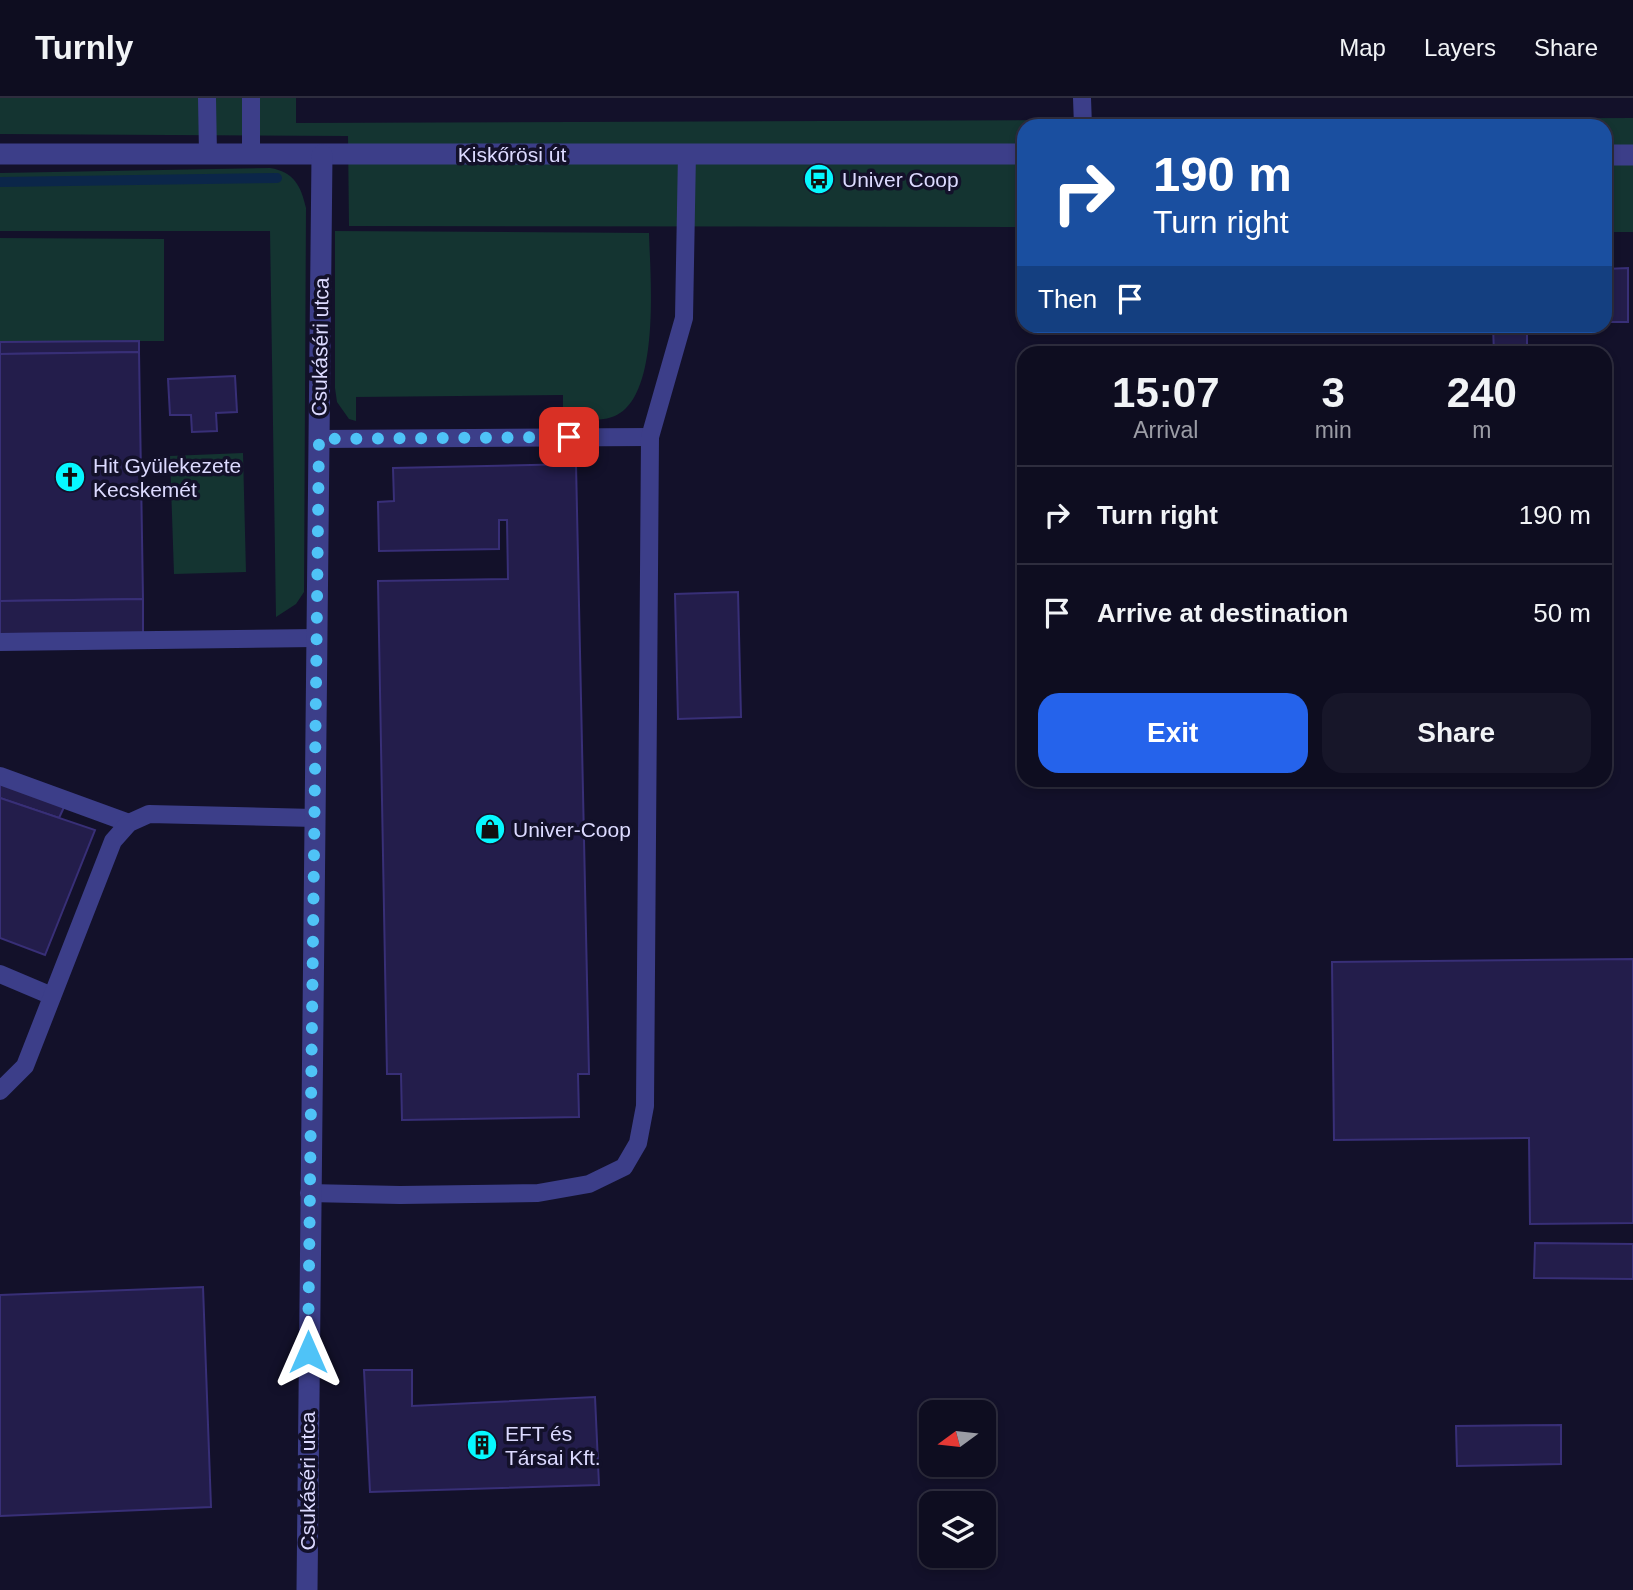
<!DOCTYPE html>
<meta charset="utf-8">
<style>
body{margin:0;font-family:Helvetica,sans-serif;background:#171629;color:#f1f3f6;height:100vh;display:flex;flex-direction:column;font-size:26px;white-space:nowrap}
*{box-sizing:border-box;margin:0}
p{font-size:23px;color:#9b9ca5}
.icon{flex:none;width:38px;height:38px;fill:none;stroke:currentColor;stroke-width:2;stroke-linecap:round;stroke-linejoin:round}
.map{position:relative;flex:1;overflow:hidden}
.drawer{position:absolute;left:1017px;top:248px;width:595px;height:441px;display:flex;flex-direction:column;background:#0e0d20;border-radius:21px;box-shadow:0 4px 10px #0003,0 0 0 2px #2e2d3e}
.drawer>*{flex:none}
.guide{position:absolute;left:1017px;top:21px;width:595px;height:214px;border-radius:21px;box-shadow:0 4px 10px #0003,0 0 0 2px #2e2d3e;background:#1a4fa0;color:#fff;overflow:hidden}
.needle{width:46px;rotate:255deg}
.buttons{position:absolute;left:919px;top:1302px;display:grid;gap:14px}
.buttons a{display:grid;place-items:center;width:77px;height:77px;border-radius:14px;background:#0e0d20;box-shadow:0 4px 10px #0003,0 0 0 2px #2e2d3e;font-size:35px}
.pin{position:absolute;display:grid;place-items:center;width:60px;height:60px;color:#fff;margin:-30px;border-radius:14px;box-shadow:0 4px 10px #0006}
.me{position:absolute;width:77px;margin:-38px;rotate:0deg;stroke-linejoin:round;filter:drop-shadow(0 0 5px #0008)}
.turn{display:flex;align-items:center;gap:24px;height:147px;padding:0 21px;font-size:32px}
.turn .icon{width:91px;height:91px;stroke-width:2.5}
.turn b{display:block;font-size:49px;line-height:60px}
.then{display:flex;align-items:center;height:66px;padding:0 21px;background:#0003;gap:14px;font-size:26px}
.eta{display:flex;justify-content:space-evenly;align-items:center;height:119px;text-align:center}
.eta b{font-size:42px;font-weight:700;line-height:49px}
.button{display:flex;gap:14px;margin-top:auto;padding:14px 21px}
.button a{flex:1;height:80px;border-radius:21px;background:#2563eb;color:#fff;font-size:28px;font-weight:700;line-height:80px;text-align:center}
.button a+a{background:#171629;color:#f1f3f6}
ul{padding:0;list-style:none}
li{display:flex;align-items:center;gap:21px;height:98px;padding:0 21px;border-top:2px solid #2e2d3e}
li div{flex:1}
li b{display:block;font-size:26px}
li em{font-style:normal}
header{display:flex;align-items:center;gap:42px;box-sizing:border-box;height:98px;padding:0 35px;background:#0e0d20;border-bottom:2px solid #2e2d3e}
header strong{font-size:33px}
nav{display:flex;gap:38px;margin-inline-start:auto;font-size:24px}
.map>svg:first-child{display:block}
.green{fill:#143431}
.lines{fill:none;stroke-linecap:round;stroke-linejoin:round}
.stream{stroke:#0b2649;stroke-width:10}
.building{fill:#231d4b;stroke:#382f77;stroke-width:2}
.lane{stroke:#3c3e89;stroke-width:18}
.street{stroke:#3c3e89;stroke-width:21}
.route{stroke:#4fc3f7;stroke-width:12;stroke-dasharray:0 21.6}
.labels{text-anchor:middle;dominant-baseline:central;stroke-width:7;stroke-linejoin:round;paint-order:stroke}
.street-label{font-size:21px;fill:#dcdaff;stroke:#13112a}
.poi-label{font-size:21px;fill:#dcdaff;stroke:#13112a;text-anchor:start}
</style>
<header>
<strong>Turnly</strong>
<nav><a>Map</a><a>Layers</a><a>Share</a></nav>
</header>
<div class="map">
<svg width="1633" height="1492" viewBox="0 0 1633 1492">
<rect width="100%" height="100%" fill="#13112a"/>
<g class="green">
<polygon points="0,0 296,0 296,25 1633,20 1633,134 1605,134 1605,28 1024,28 1024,129 349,128 348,38 0,36"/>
<path d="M 270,70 C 294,74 301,88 306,110 L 304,494 L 296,506 L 276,519 L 270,133 L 0,133 L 0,75 Z"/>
<path d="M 335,133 L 649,135 C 650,176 662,303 612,319 C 598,324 579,321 563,321 L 563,297 L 356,299 L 356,323 L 349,321 L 337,304 L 335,290 Z"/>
<polygon points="0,140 164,141 164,243 0,243"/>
<polygon points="243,355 246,474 174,476 170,358"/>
</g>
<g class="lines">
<polyline class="stream" points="0,84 277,80"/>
</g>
<g class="building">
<polygon points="1628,170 1628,224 1605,224 1605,171"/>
<polygon points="1493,228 1527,228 1527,256 1494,256"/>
<polygon points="139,243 139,254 0,256 0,244"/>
<polygon points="139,254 143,501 0,503 0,256"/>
<polygon points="235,278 237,314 216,315 217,333 192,334 191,317 170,317 168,281"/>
<polygon points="576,366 589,976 578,976 579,1019 402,1022 401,976 387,976 378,483 508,481 507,422 499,422 499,451 379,453 378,404 394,403 393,370"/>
<polygon points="738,494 741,619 678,621 675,496"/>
<polygon points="143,501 143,535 0,536 0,503"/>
<polygon points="0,684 65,707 59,720 0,700"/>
<polygon points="0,700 95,732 45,857 0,840"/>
<polygon points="1633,861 1633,1125 1530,1126 1529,1040 1334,1042 1332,864"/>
<polygon points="1535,1145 1633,1146 1633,1181 1534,1180"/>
<polygon points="203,1189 211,1409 0,1418 0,1197"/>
<polygon points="364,1272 412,1272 412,1308 595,1299 599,1387 370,1394"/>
<polygon points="1561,1327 1561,1366 1457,1368 1456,1328"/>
</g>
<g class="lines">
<g class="lane">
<polyline points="207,0 208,56"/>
<polyline points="251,0 251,57"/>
<polyline points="1082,0 1083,28"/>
<polyline points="319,341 650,339"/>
<polyline points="0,544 316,540"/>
<polyline points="0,678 129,725"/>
<polyline points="0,876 52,898"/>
<polyline points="0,993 25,968 113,743 129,725 149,716 314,720"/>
<polyline points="309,1095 400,1097 538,1095 589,1086 624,1069 638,1045 645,1008 650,339 684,220 687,55"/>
</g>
<g class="street">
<polyline points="0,56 1024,56"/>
<polyline points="1605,57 1633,57"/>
<polyline points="307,1492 322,57"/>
</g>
</g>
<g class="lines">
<polyline class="route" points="308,1254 319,341 569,339"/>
</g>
<defs>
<g id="bus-disc" transform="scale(1.575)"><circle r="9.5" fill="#06f8ff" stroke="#13112a"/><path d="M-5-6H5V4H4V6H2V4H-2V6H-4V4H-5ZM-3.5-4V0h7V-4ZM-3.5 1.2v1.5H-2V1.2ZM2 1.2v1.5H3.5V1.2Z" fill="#111"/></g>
<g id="church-disc" transform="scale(1.575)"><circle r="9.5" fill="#06f8ff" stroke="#13112a"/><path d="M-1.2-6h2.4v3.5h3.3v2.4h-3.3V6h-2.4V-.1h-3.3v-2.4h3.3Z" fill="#111"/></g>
<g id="shop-disc" transform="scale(1.575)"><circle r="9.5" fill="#06f8ff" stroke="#13112a"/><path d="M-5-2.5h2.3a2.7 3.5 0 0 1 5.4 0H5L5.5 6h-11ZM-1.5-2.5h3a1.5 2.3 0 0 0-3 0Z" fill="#111"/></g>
<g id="building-disc" transform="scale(1.575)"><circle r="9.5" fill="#06f8ff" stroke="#13112a"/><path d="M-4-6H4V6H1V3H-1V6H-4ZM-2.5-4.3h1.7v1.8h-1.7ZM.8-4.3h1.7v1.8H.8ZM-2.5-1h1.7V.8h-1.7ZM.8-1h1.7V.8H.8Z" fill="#111"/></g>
</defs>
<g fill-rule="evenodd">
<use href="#bus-disc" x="819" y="81"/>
<use href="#church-disc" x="70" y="379"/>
<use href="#shop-disc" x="490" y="731"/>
<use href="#building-disc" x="482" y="1347"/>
</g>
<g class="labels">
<g class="street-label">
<text x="512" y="56">Kiskőrösi út</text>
<text transform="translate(320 249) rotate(-89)">Csukáséri utca</text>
<text transform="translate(307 1383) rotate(-90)">Csukáséri utca</text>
</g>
<g class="poi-label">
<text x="842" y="81">Univer Coop</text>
<text x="93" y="367">Hit Gyülekezete<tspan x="93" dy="24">Kecskemét</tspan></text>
<text x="513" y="731">Univer-Coop</text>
<text x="505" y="1335">EFT és<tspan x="505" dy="24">Társai Kft.</tspan></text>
</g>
</g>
</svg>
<div class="buttons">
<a><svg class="needle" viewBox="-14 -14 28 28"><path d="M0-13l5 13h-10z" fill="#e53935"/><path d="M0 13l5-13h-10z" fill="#9b9ca5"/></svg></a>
<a><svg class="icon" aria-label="layers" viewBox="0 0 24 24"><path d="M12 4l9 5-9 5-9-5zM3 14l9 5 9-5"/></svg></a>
</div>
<div class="pin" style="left:569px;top:339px;background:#d93025"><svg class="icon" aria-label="arrive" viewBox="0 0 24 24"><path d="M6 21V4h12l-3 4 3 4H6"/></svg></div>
<svg class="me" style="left:308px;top:1254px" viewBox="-20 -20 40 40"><path d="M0-17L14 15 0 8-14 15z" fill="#4fc3f7" stroke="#fff" stroke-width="4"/></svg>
<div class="guide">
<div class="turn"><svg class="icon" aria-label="right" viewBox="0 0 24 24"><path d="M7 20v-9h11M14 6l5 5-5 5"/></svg><div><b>190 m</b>Turn right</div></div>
<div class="then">Then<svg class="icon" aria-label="arrive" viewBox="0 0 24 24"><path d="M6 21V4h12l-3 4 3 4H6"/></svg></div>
</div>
<section class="drawer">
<div class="eta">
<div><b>15:07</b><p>Arrival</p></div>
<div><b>3</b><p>min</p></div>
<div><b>240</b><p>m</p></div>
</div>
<ul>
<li><svg class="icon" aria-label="right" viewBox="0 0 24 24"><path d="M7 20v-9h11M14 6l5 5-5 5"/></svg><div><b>Turn right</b></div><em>190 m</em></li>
<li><svg class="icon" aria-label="arrive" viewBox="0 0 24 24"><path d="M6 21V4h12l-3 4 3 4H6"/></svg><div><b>Arrive at destination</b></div><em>50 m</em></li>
</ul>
<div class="button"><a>Exit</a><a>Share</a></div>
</section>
</div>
